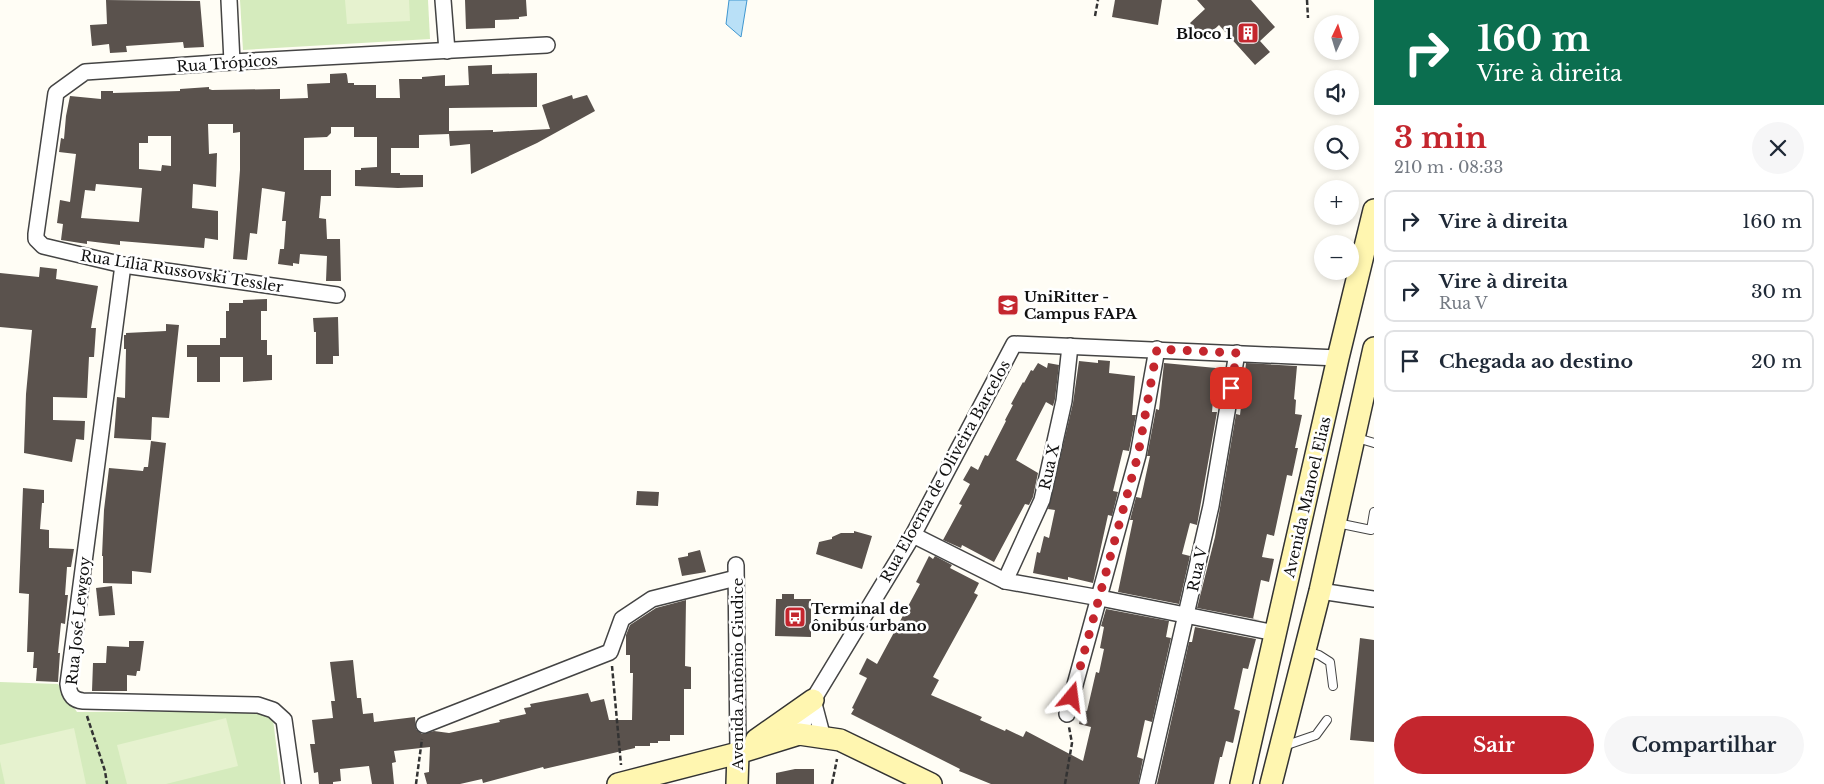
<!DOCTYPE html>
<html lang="pt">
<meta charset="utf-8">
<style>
body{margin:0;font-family:"Libre Baskerville",serif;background:#f6f6f7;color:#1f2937;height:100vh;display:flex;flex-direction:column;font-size:19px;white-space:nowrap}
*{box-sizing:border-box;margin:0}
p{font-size:16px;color:#747a83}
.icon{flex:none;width:28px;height:28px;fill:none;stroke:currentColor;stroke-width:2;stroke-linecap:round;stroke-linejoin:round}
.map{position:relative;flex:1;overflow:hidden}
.sheet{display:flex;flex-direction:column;background:#fff;width:450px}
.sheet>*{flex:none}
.top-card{background:#0b6e4f;color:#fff;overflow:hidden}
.needle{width:32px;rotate:4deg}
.buttons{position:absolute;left:1314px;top:15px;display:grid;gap:10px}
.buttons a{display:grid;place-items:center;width:45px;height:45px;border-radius:50%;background:#fff;box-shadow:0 2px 8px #0003;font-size:25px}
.pin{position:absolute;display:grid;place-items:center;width:42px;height:42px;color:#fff;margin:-21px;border-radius:10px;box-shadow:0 2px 8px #0006}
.me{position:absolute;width:55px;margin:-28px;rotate:16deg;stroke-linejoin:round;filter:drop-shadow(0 0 4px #0008)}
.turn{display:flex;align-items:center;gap:18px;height:105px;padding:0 20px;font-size:22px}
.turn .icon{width:65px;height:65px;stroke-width:2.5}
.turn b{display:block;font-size:35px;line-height:42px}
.round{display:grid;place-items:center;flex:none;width:52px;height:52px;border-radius:26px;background:#f6f6f7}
.headline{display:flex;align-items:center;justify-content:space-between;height:85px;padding:0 20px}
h1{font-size:30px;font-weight:700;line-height:38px;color:#c4262e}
.action{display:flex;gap:10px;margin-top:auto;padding:10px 20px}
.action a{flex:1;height:58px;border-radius:30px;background:#c4262e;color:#fff;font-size:20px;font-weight:700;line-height:58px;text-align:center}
.action a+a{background:#f6f6f7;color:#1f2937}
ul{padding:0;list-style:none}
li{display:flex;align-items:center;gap:15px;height:62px;margin:0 10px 8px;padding:0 10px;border:2px solid #e0e1e3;border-radius:10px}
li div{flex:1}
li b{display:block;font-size:19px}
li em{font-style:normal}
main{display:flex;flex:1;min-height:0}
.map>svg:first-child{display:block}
.green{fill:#d5ebbd}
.pitch{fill:#e6f2cf}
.water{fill:#b9e0f7;stroke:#3f96cf}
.building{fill:#5a524d;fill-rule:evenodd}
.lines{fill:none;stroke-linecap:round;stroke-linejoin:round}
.lane-casing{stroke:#444;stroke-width:10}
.street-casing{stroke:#444;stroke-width:18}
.secondary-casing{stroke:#333;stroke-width:24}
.path{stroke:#333;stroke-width:2.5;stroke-dasharray:5 2.5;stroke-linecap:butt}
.lane{stroke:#fff;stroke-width:8}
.street{stroke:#fff;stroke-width:15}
.secondary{stroke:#fff6b0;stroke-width:21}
.route{stroke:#c4262e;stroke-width:9;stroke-dasharray:0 16.2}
.labels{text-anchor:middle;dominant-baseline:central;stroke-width:5;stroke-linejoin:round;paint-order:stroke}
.poi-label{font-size:15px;font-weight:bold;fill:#111;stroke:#fff;text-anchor:start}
.street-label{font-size:15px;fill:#111;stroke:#fff}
</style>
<main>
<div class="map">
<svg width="1374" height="784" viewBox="0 0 1374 784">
<rect width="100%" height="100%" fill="#fffdf5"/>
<g class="green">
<polygon points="240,0 428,0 430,39 243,50"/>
<polygon points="0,682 58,684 77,712 272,711 281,784 0,784"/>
</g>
<g class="pitch">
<polygon points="345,0 409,0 410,21 347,24"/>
<polygon points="226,718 238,766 166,784 127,784 117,745"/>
<polygon points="74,728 86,784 5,784 0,761 0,745"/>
</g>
<polygon class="water" points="729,0 747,0 741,37 726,24"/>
<g class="building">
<polygon points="106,0 200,1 204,47 184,48 183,42 126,46 127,52 110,53 109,44 92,46 90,25 107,24"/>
<polygon points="465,0 526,0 527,16 519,17 519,19 495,20 495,28 466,29"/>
<polygon points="1115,0 1162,0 1158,25 1112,17"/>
<polygon points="1197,0 1251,0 1275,27 1260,41 1270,52 1255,65 1219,25 1204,39 1190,23 1205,9"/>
<path d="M 492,65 L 492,74 L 537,73 L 537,107 L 449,108 L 449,131 L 493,130 L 493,132 L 550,129 L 542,105 L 572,95 L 573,99 L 587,95 L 595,111 L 537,143 L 471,174 L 470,144 L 450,146 L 449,134 L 419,135 L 419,148 L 391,148 L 391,173 L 400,173 L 400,175 L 423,175 L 423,187 L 398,188 L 355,186 L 355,170 L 361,170 L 361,168 L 377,167 L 377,137 L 354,137 L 354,127 L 331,127 L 331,133 L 327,137 L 304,138 L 304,170 L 331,170 L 331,196 L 321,196 L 319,218 L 326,219 L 327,239 L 340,239 L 341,281 L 326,281 L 327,256 L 300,254 L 299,264 L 293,263 L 293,266 L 278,264 L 280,249 L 284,249 L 286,221 L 282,221 L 285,192 L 262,188 L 257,234 L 250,233 L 247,260 L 233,259 L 240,170 L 240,132 L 233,133 L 233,124 L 208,124 L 209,154 L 217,153 L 216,187 L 193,184 L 192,208 L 218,211 L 218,240 L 205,238 L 204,248 L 120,241 L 120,245 L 87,241 L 87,244 L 61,240 L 63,224 L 57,223 L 60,200 L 70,202 L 76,154 L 59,152 L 61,138 L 64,139 L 66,116 L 70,96 L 101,99 L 101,91 L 113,91 L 113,93 L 147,92 L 180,91 L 180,89 L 209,87 L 209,89 L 212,90 L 280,89 L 280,99 L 308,98 L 307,84 L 330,83 L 330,74 L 346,73 L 347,75 L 348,83 L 354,83 L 354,85 L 376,85 L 376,98 L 400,98 L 399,79 L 422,79 L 422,77 L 445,75 L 445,86 L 469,85 L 468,66 ZM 148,136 L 171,136 L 171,166 L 162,165 L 161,171 L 139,169 L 139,143 L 148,143 ZM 96,184 L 142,188 L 139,222 L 81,218 L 85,190 L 95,191 Z"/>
<polygon points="40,267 57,269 56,279 98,286 91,328 96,328 94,357 89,357 87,398 53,397 53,420 85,421 84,440 76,439 72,462 24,453 26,394 32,330 0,327 0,273 39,277"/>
<polygon points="267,299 267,311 261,311 261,340 267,340 267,355 272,355 272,380 243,382 243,357 220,357 220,382 197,382 197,357 187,357 187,345 220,345 220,338 226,338 226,311 229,311 229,303 243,303 243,300"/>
<polygon points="338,317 339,356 333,356 333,364 316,364 316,332 314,332 313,318"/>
<polygon points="166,324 179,325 169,418 152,417 151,440 114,438 117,397 125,398 126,349 124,349 124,335 126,335 126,333 166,331"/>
<polygon points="1098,360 1110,361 1109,373 1135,376 1132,415 1136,415 1129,451 1123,450 1113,491 1118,492 1112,516 1108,515 1093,583 1068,577 1068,580 1033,573 1037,552 1040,553 1044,536 1049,538 1055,510 1048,509 1073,403 1079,361 1098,363"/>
<polygon points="1038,363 1047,368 1048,363 1059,365 1055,399 1053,406 1046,402 1016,460 1038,473 1033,497 1029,505 1025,504 994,562 962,545 961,548 943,540 962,505 959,504 970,484 963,480 971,466 978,470 985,455 988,456 1006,421 1005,420 1013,405 1011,404 1023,382 1024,383 1031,370 1033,371"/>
<polygon points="1164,363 1216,368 1212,412 1217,412 1197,525 1190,523 1182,554 1190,556 1179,604 1118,592 1133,520 1130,520 1136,497 1141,498 1150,456 1147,456 1156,409 1159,410"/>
<polygon points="1246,363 1297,366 1294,399 1296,400 1295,414 1302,415 1295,448 1298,448 1292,476 1287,475 1274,536 1267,534 1262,557 1274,559 1269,582 1261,580 1253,619 1260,620 1197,608 1215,537 1236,414 1240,415"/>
<polygon points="151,441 166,443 151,573 132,571 132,584 103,583 103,556 102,556 104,510 109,468 143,471 144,467 148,467"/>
<polygon points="23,488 44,490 44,503 42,503 40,529 49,530 49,548 74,549 71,567 67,567 65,595 68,595 65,624 61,623 58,653 60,653 58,682 36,681 37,668 33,668 34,652 27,652 29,594 19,593"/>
<polygon points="637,491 659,492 658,506 636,505"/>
<polygon points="854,531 872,536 862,569 816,554 819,542 832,539 832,537 841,533 854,533"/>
<polygon points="700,550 706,572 682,576 678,558 688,556 688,553"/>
<polygon points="929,556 933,559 935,556 952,565 950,568 979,583 974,593 978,595 971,608 933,677 939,680 931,695 982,717 980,720 1005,731 1006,729 1023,737 1026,731 1083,761 1091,727 1079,724 1082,710 1087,711 1096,672 1099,673 1104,649 1100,648 1104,627 1101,626 1106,609 1169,621 1166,637 1171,638 1152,722 1145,720 1137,757 1143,759 1138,784 991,784 959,771 960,769 851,714 854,709 852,708 867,678 859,674 867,658 877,664 920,584 916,582"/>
<polygon points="112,586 115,615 99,616 96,588"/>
<polygon points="782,594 794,594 794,599 811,599 811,637 775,636 776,599 782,599"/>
<polygon points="686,600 685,666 691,667 691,689 684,689 684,735 670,735 670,741 658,741 658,743 650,743 650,746 635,746 635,748 544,769 543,767 483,783 482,779 460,784 427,784 424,773 429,772 430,747 394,751 396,762 392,763 394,784 372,784 369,766 340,769 341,781 333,782 333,784 319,784 318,772 314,773 310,744 315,744 312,720 333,718 331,701 335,701 330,662 353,660 357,698 361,698 363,714 373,713 374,722 415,717 416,729 422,734 434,731 449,733 500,722 499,720 526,714 524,708 531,707 530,704 588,693 591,702 604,699 609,720 632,720 633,673 630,673 630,655 626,655 626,635 630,625 656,608"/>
<polygon points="1195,627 1256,639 1248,669 1243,668 1234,709 1240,711 1233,743 1226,741 1222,757 1220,757 1214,784 1157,784 1189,642 1192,642"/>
<polygon points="1360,638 1374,640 1374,742 1350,740"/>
<polygon points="129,641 144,641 140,671 137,671 136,676 127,675 127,691 92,691 93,663 106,663 107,646 129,647"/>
<polygon points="795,769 814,769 814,784 776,784 776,773"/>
</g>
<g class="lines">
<g class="lane-casing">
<g id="lane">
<polyline points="1357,438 1374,443"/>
<polyline points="1337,523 1371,530 1374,512"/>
<polyline points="1306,651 1319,655 1330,662 1333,686"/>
<polyline points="1284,746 1316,735 1327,720"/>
</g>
</g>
<g class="street-casing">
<g id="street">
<polyline points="229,0 232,62"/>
<polyline points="443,0 447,51"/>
<path d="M 123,265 L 68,684 C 69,694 72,700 83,701 L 258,705 L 273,710 L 284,720 L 293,784"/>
<polyline points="337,295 123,265 43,246 36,239 36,234 56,93 85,72 232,62 547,45"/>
<polyline points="913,535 1005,581 1100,598"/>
<polyline points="736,565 738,753"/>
<polyline points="1005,581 1042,500 1064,401 1070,346"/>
<polyline points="1320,591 1374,599"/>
<polyline points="1105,599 1275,633"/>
<polyline points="813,700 823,738"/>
<polyline points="1067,714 1138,455 1157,349"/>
<polyline points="424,725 610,652 622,619 652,599 736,578"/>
<polyline points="799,734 813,700 913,535 1014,344 1338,358"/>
<polyline points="1147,784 1211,506 1237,353"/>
</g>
</g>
<g class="secondary-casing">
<g id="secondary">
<polyline points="756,740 813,700"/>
<polyline points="618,784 738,753 799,734 840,740 931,784"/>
<polyline points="737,784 738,753"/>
<polyline points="1241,784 1338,358 1374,210"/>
<polyline points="1271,784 1320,591 1374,348"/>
</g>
</g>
<g class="path">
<polyline points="1307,0 1308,18"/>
<polyline points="1095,16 1098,0"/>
<polyline points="612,666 621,765"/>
<polyline points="87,716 105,771 107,784"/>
<polyline points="416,784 422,739"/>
<polyline points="832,784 837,759"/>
<polyline points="1065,784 1072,743 1069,727"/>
</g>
<use href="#lane" class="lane"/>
<use href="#street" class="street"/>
<use href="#secondary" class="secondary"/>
</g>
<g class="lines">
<polyline class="route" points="1072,697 1138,455 1157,349 1237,353 1231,388"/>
</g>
<defs>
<g id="building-square" transform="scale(1.125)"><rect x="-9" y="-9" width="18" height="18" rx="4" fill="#c4262e" stroke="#fff"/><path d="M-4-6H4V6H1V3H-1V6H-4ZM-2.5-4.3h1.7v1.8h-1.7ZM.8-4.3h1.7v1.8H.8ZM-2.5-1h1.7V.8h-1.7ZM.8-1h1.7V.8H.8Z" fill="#fff"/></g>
<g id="university-square" transform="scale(1.125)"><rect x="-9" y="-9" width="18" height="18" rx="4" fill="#c4262e" stroke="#fff"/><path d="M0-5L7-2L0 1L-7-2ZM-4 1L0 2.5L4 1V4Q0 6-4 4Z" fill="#fff"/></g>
<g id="bus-square" transform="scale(1.125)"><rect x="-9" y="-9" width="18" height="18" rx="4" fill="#c4262e" stroke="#fff"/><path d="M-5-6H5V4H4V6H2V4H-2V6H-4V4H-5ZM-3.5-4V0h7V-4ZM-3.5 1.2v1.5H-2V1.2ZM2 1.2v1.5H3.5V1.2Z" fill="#fff"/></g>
</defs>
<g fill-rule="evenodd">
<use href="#building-square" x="1248" y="33"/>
<use href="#university-square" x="1008" y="305"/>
<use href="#bus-square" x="795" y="617"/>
</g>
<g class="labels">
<g class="poi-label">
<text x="1232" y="33" text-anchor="end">Bloco 1</text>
<text x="1024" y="296">UniRitter -<tspan x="1024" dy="17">Campus FAPA</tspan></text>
<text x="811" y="608">Terminal de<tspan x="811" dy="17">ônibus urbano</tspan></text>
</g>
<g class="street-label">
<text transform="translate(227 63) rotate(-4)">Rua Trópicos</text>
<text transform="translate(182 271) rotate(9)">Rua Lília Russovski Tessler</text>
<text transform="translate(1049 467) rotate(-78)">Rua X</text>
<text transform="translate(945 471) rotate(-61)">Rua Eloema de Oliveira Barcelos</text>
<text transform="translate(1307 497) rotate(-77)">Avenida Manoel Elias</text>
<text transform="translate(1197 569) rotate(-78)">Rua V</text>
<text transform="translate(78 621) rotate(-84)">Rua José Lewgoy</text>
<text transform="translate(737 674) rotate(-90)">Avenida Antônio Giudice</text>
</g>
</g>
</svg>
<div class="buttons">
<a><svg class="needle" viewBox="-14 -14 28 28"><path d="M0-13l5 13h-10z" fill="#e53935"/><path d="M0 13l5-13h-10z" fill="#747a83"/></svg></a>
<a><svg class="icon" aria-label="sound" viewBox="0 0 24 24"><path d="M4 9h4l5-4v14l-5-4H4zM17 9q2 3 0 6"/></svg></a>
<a><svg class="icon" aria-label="search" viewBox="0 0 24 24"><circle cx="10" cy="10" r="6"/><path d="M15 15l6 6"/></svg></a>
<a>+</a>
<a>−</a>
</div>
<div class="pin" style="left:1231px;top:388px;background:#d93025"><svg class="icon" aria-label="arrive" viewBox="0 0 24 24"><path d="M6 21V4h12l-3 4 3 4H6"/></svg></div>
<svg class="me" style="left:1072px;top:697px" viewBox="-20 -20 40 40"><path d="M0-17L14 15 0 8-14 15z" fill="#c4262e" stroke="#fff" stroke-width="4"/></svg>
</div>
<section class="sheet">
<div class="top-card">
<div class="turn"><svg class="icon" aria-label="right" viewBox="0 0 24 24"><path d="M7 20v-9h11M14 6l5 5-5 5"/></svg><div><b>160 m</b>Vire à direita</div></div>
</div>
<div class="headline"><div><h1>3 min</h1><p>210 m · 08:33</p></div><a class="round"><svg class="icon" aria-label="close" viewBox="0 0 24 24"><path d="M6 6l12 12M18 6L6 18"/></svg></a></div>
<ul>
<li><svg class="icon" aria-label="right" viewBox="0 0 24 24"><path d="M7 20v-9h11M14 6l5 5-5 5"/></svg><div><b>Vire à direita</b></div><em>160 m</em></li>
<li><svg class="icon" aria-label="right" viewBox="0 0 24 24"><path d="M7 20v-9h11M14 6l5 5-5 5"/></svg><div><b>Vire à direita</b><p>Rua V</p></div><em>30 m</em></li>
<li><svg class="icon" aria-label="arrive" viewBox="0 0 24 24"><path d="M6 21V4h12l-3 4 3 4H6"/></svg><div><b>Chegada ao destino</b></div><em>20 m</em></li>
</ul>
<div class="action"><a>Sair</a><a>Compartilhar</a></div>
</section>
</main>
